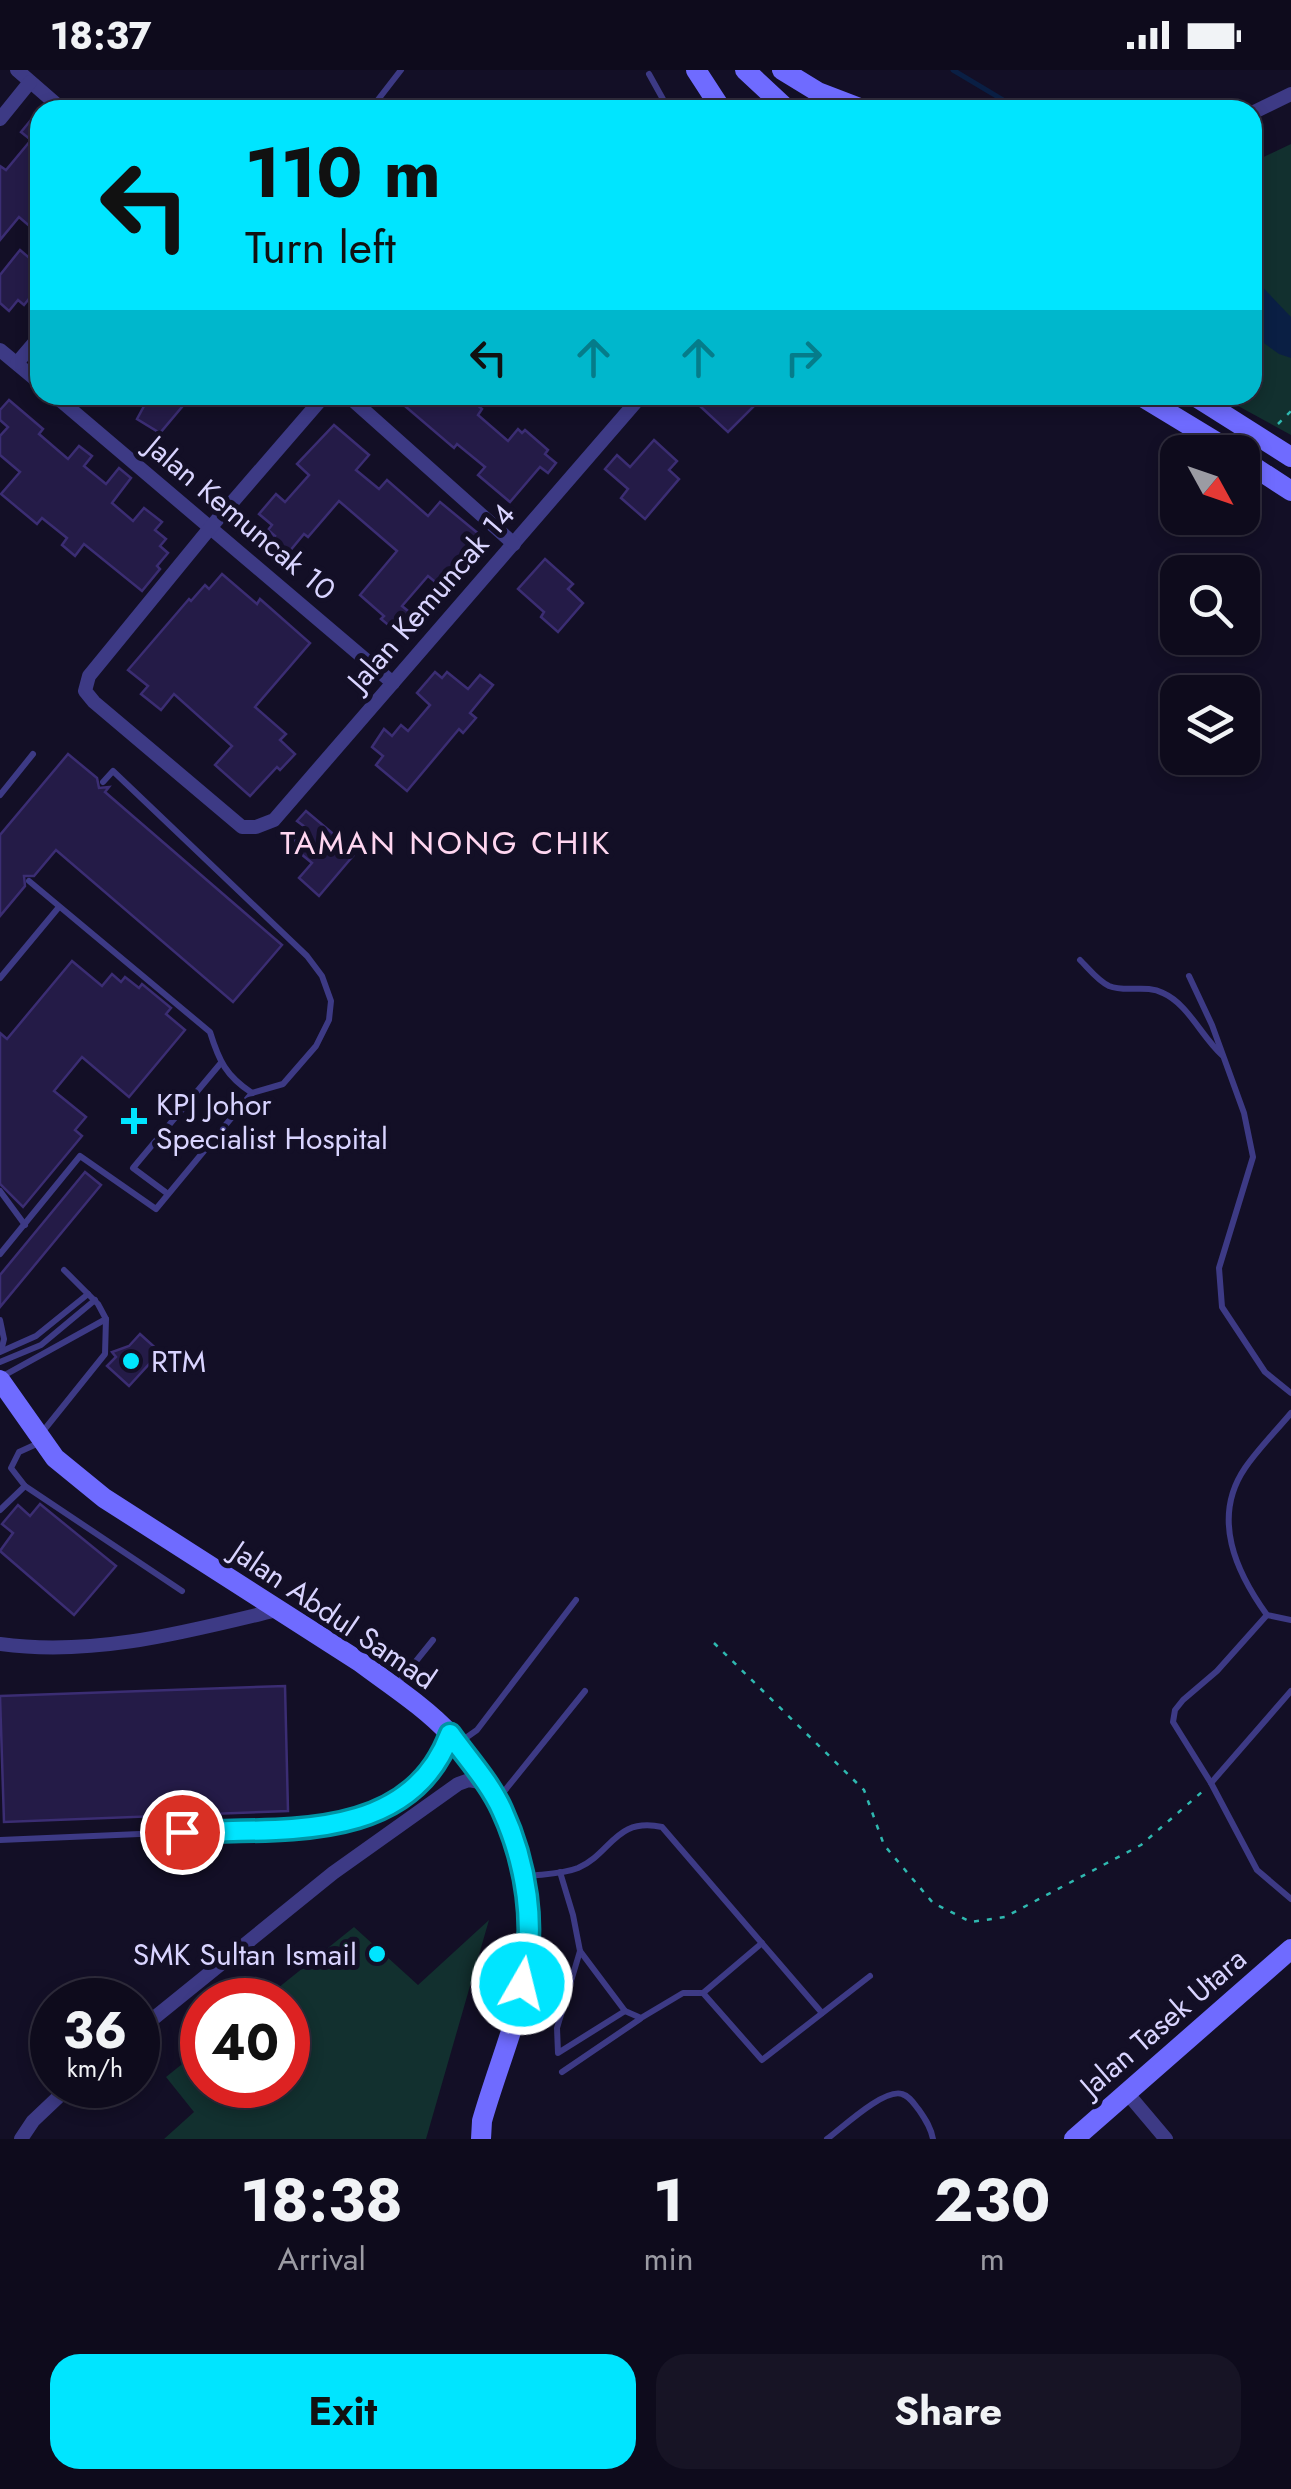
<!DOCTYPE html>
<style>
body{margin:0;font-family:Jost,sans-serif;background:#171425;color:#f1f3f6;height:100vh;display:flex;flex-direction:column;font-size:38px;white-space:nowrap}
*{box-sizing:border-box;margin:0}
p{font-size:32px;color:#9b9ba3}
.icon{flex:none;width:55px;height:55px;fill:none;stroke:currentColor;stroke-width:2;stroke-linecap:round;stroke-linejoin:round}
.map{position:relative;height:2069px;overflow:hidden}
.panel{display:flex;flex-direction:column;background:#0e0b1c;flex:1}
.panel>*{flex:none}
.top-card{position:absolute;left:30px;top:30px;width:1232px;height:305px;border-radius:30px;box-shadow:0 5px 15px #0003,0 0 0 2px #2e2b3b;background:#00e5ff;color:#111;overflow:hidden}
.needle{width:65px;rotate:130deg}
.fabs{position:absolute;left:1160px;top:365px;display:grid;gap:20px}
.fabs a{display:grid;place-items:center;width:100px;height:100px;border-radius:20px;background:#0e0b1c;box-shadow:0 5px 15px #0003,0 0 0 2px #2e2b3b;font-size:50px}
.speed{position:absolute;left:30px;top:1908px;display:flex;gap:20px;font-size:50px;font-weight:700;text-align:center}
.speed>*{display:grid;place-content:center;width:130px;height:130px;border-radius:50%;background:#0e0b1c;box-shadow:0 5px 15px #0003,0 0 0 2px #2e2b3b;line-height:1}
.speed small{font-size:25px;font-weight:400}
.speed .limit{border:15px solid #d22;background:#fff;color:#111}
.pin{position:absolute;display:grid;place-items:center;width:85px;height:85px;color:#fff;margin:-42px;border:5px solid #fff;border-radius:50%;box-shadow:0 2px 10px #0007}
.me{position:absolute;width:110px;margin:-55px;rotate:8deg;stroke-linejoin:round;filter:drop-shadow(0 0 8px #0008)}
.turn{display:flex;align-items:center;gap:35px;height:210px;padding:0 50px;font-size:45px}
.turn .icon{width:130px;height:130px;stroke-width:2.5}
.turn b{display:block;font-size:70px;line-height:85px}
.lanes{display:flex;align-items:center;height:95px;padding:0 50px;background:#0003;justify-content:center;gap:50px;direction:ltr}
.lanes .off{opacity:.35}
.eta{display:flex;justify-content:space-evenly;align-items:center;height:170px;text-align:center}
.eta b{font-size:60px;font-weight:700;line-height:70px}
.primary-button{display:flex;gap:20px;margin-top:auto;padding:20px 50px}
.primary-button a{flex:1;height:115px;border-radius:30px;background:#00e5ff;color:#111;font-size:40px;font-weight:700;line-height:115px;text-align:center}
.primary-button a+a{background:#171425;color:#f1f3f6}
.status{display:flex;justify-content:space-between;align-items:center;height:70px;padding:0 50px;background:#0e0b1c;direction:ltr}
.status svg{height:28px;fill:currentColor}
.map>svg:first-child{display:block}
.green{fill:#12302f}
.water{fill:#0a1f44}
.lines{fill:none;stroke-linecap:round;stroke-linejoin:round}
.stream{stroke:#0a1f44;stroke-width:5}
.building{fill:#241b47;stroke:#3b2d73;stroke-width:2.5}
.path{stroke:#2fb8b0;stroke-width:2.5;stroke-dasharray:5 8;stroke-linecap:butt}
.lane{stroke:#3d3a85;stroke-width:6}
.street{stroke:#3d3a85;stroke-width:14}
.secondary{stroke:#6f6bff;stroke-width:20}
.route-casing{stroke:#0095a6;stroke-width:25}
.route{stroke:#00e5ff;stroke-width:18}
.poi-dot{fill:#00e5ff;stroke:#130f26;stroke-width:4}
.labels{text-anchor:middle;dominant-baseline:central;stroke-width:10;stroke-linejoin:round;paint-order:stroke}
.street-label{font-size:30px;fill:#d9d4ff;stroke:#130f26}
.poi-label{font-size:30px;fill:#d9d4ff;stroke:#130f26;text-anchor:start}
.neighbourhood-label{font-size:32px;letter-spacing:2.5px;fill:#ffd6f0;stroke:#130f26}
</style>
<div class="status"><b>18:37</b><svg viewBox="0 0 49 12"><path d="M0 12V9h3v3zM5 12V6h3v6zM10 12V3h3v9zM15 12V0h3v12zM26 1h20v11H26zM47 4h2v5h-2z"/></svg></div>
<div class="map">
<svg width="1291" height="2069" viewBox="0 0 1291 2069">
<rect width="100%" height="100%" fill="#130f26"/>
<g class="green">
<polygon points="1291,74 1291,365 1218,325 1252,325 1253,92"/>
<polygon points="489,1850 426,2069 164,2069 194,2042 166,2007 202,1978 202,2015 288,2015 288,1930 263,1930 354,1857 418,1915"/>
</g>
<polygon class="water" points="1253,207 1291,247 1291,288 1279,284 1253,265"/>
<g class="lines">
<polyline class="stream" points="953,0 1020,40"/>
</g>
<g class="building">
<polygon points="40,39 40,165 19,147 0,170 0,96 6,100 31,70 21,62"/>
<polygon points="20,180 40,197 40,215 24,235 18,230 9,241 0,233 0,205"/>
<polygon points="150,325 192,325 160,363 137,349"/>
<polygon points="392,325 466,325 482,339 478,345 508,371 518,359 522,363 525,360 548,380 545,384 556,393 548,403 540,397 510,432 478,405 485,397 457,374 454,378"/>
<polygon points="688,325 765,325 728,362"/>
<polygon points="9,330 43,359 39,364 68,389 79,376 92,386 84,396 106,414 119,398 131,408 112,433 133,451 144,438 162,452 155,460 166,469 160,476 168,483 157,496 160,499 142,521 84,474 75,486 62,475 67,468 42,448 37,454 1,424 20,402 0,385 0,366 8,357 0,350 0,340"/>
<polygon points="334,355 369,385 356,400 379,419 387,410 428,446 440,432 480,465 458,492 462,495 449,511 445,508 439,515 428,506 402,536 413,545 398,563 381,549 384,546 360,525 397,481 339,431 308,467 304,464 284,488 268,474 275,466 268,460 272,455 259,444 276,424 285,432 309,405 297,394"/>
<polygon points="654,370 677,391 669,400 679,409 645,449 621,428 628,419 605,399 617,385 630,397"/>
<polygon points="545,489 573,514 568,519 583,533 558,562 541,547 544,542 518,519"/>
<polygon points="222,504 257,534 260,529 310,573 255,637 286,664 280,670 295,684 280,700 277,697 250,726 215,695 232,676 174,624 161,640 141,624 148,616 128,600 189,529 191,531 205,515 209,519"/>
<polygon points="435,602 442,608 447,602 468,619 480,605 493,615 470,643 476,648 463,663 459,659 407,721 376,695 383,686 372,677 384,659 392,666 401,655 408,661 430,635 417,623"/>
<polygon points="68,684 97,708 99,718 109,717 105,722 282,875 233,932 56,780 34,806 24,806 25,816 0,846 0,765"/>
<polygon points="306,741 337,767 334,770 353,786 319,826 299,808 312,793 295,779 297,776 293,772 305,757 297,751"/>
<polygon points="72,891 102,916 112,904 121,912 125,907 139,918 142,914 171,938 166,944 185,960 129,1027 82,987 54,1021 86,1047 75,1060 82,1066 23,1137 0,1114 0,963 7,969"/>
<polygon points="85,1102 101,1115 0,1237 0,1205"/>
<polygon points="140,1264 160,1282 129,1316 107,1296 116,1287 112,1282 129,1276"/>
<polygon points="40,1434 116,1496 74,1545 0,1481 13,1463 2,1454 18,1435 30,1446"/>
<polygon points="285,1616 288,1741 4,1752 0,1626"/>
</g>
<g class="lines">
<g class="path">
<polyline points="1278,354 1291,341"/>
<polyline points="714,1573 864,1720 884,1775 933,1833 971,1852 1005,1847 1141,1775 1203,1721"/>
</g>
<g class="lane">
<polyline points="649,4 669,40"/>
<polyline points="370,40 401,0"/>
<polyline points="0,725 33,684"/>
<path d="M 29,811 L 210,962 C 219,991 226,1006 252,1023"/>
<path d="M 1080,890 C 1089,899 1098,911 1109,916 C 1126,923 1146,914 1163,923 C 1188,934 1201,966 1222,985"/>
<polyline points="1189,906 1212,955 1244,1043 1253,1087 1219,1198 1222,1237 1265,1302 1291,1323"/>
<polyline points="0,908 59,837"/>
<polyline points="0,1121 25,1155"/>
<polyline points="168,1124 133,1098 220,994"/>
<polyline points="0,1184 80,1086 156,1139 252,1023 283,1014 316,976 329,950 331,931 322,906 307,886 113,701 103,712"/>
<polyline points="0,1250 4,1269 1,1281"/>
<polyline points="0,1282 36,1266 88,1224"/>
<polyline points="0,1292 41,1275 95,1230"/>
<polyline points="1,1307 106,1249"/>
<path d="M 1291,1343 C 1276,1361 1258,1379 1245,1398 C 1211,1448 1236,1502 1267,1545 L 1291,1550"/>
<polyline points="40,1365 105,1284 106,1249 98,1234 64,1200"/>
<polyline points="41,1372 19,1382 11,1398 25,1416 182,1521"/>
<polyline points="0,1440 25,1416"/>
<polyline points="1267,1545 1217,1601 1183,1630 1175,1640 1173,1652 1211,1713 1257,1800 1291,1829"/>
<polyline points="396,1616 433,1570"/>
<polyline points="460,1672 477,1660 576,1530"/>
<polyline points="1211,1713 1291,1621"/>
<polyline points="498,1729 585,1621"/>
<path d="M 0,1770 L 328,1756 C 379,1748 429,1720 448,1669"/>
<polyline points="560,1802 573,1845 580,1881 625,1941 641,1948 683,1923 703,1923 762,1873"/>
<path d="M 529,1806 C 545,1804 563,1804 578,1798 C 612,1783 615,1747 662,1757 L 822,1943"/>
<polyline points="580,1881 557,1958 558,1983 625,1941"/>
<polyline points="703,1923 762,1990 870,1906"/>
<polyline points="562,2002 640,1949"/>
<path d="M 827,2069 C 842,2058 884,2018 902,2024 C 910,2026 914,2034 919,2040 C 926,2050 931,2058 933,2069"/>
</g>
<g class="street">
<polyline points="17,0 63,40"/>
<polyline points="1252,43 1291,24"/>
<polyline points="0,49 30,12"/>
<polyline points="0,280 40,313"/>
<polyline points="17,293 40,266"/>
<polyline points="54,325 393,613"/>
<polyline points="325,325 210,458 89,606 85,621 94,632 242,757 256,757 274,750 642,325"/>
<polyline points="347,325 514,474"/>
<path d="M 0,1574 C 93,1587 186,1562 277,1540"/>
<polyline points="138,1961 333,1803 458,1714 469,1710 485,1713"/>
<polyline points="1128,2024 1166,2069"/>
<polyline points="21,2069 33,2051 71,2015"/>
</g>
<g class="secondary">
<polyline points="696,0 722,40"/>
<polyline points="745,0 788,40"/>
<polyline points="782,0 818,22 865,40"/>
<polyline points="1139,325 1233,382"/>
<polyline points="1193,325 1291,387"/>
<polyline points="1242,389 1291,421"/>
<path d="M 0,1310 L 55,1388 L 104,1428 L 360,1592 C 389,1614 424,1636 450,1664 C 502,1721 539,1810 529,1889 C 522,1940 496,2001 482,2051 L 481,2069"/>
<polyline points="1074,2069 1291,1879"/>
</g>
</g>
<g class="lines">
<g class="route-casing">
<path id="route" d="M 182,1762 C 278,1758 409,1775 450,1664 C 467,1688 490,1713 502,1740 C 526,1792 537,1858 522,1914"/>
</g>
<use href="#route" class="route"/>
</g>
<g class="poi-dot">
<path d="M129 1036h10v10h10v10h-10v10h-10v-10h-10v-10h10z"/>
<circle cx="131" cy="1291" r="10"/>
<circle cx="377" cy="1884" r="10"/>
</g>
<g class="labels">
<g class="street-label">
<text transform="translate(241 448) rotate(40)">Jalan Kemuncak 10</text>
<text transform="translate(431 527) rotate(-49)">Jalan Kemuncak 14</text>
<text transform="translate(334 1545) rotate(34)">Jalan Abdul Samad</text>
<text transform="translate(1163 1952) rotate(-41)">Jalan Tasek Utara</text>
</g>
<g class="poi-label">
<text x="156" y="1034">KPJ Johor<tspan x="156" dy="34">Specialist Hospital</tspan></text>
<text x="151" y="1291">RTM</text>
<text x="357" y="1884" text-anchor="end">SMK Sultan Ismail</text>
</g>
<g class="neighbourhood-label">
<text x="446" y="773">TAMAN NONG CHIK</text>
</g>
</g>
</svg>
<div class="fabs">
<a><svg class="needle" viewBox="-14 -14 28 28"><path d="M0-13l5 13h-10z" fill="#e53935"/><path d="M0 13l5-13h-10z" fill="#9b9ba3"/></svg></a>
<a><svg class="icon" aria-label="search" viewBox="0 0 24 24"><circle cx="10" cy="10" r="6"/><path d="M15 15l6 6"/></svg></a>
<a><svg class="icon" aria-label="layers" viewBox="0 0 24 24"><path d="M12 4l9 5-9 5-9-5zM3 14l9 5 9-5"/></svg></a>
</div>
<div class="speed"><div>36<small>km/h</small></div><div class="limit">40</div></div>
<div class="pin" style="left:182px;top:1762px;background:#d93025"><svg class="icon" aria-label="arrive" viewBox="0 0 24 24"><path d="M6 21V4h12l-3 4 3 4H6"/></svg></div>
<svg class="me" style="left:522px;top:1914px" viewBox="-20 -20 40 40"><circle r="17" fill="#00e5ff" stroke="#fff" stroke-width="3"/><path d="M0-11L8 9 0 5-8 9z" fill="#fff"/></svg>
<div class="top-card">
<div class="turn"><svg class="icon" aria-label="left" viewBox="0 0 24 24"><path d="M17 20v-9H6M10 6l-5 5 5 5"/></svg><div><b>110 m</b>Turn left</div></div>
<div class="lanes"><svg class="icon" aria-label="left" viewBox="0 0 24 24"><path d="M17 20v-9H6M10 6l-5 5 5 5"/></svg><svg class="icon off" aria-label="ahead" viewBox="0 0 24 24"><path d="M12 20V5M6 11l6-6 6 6"/></svg><svg class="icon off" aria-label="ahead" viewBox="0 0 24 24"><path d="M12 20V5M6 11l6-6 6 6"/></svg><svg class="icon off" aria-label="right" viewBox="0 0 24 24"><path d="M7 20v-9h11M14 6l5 5-5 5"/></svg></div>
</div>
</div>
<section class="panel">
<div class="eta">
<div><b>18:38</b><p>Arrival</p></div>
<div><b>1</b><p>min</p></div>
<div><b>230</b><p>m</p></div>
</div>
<div class="primary-button"><a>Exit</a><a>Share</a></div>
</section>
